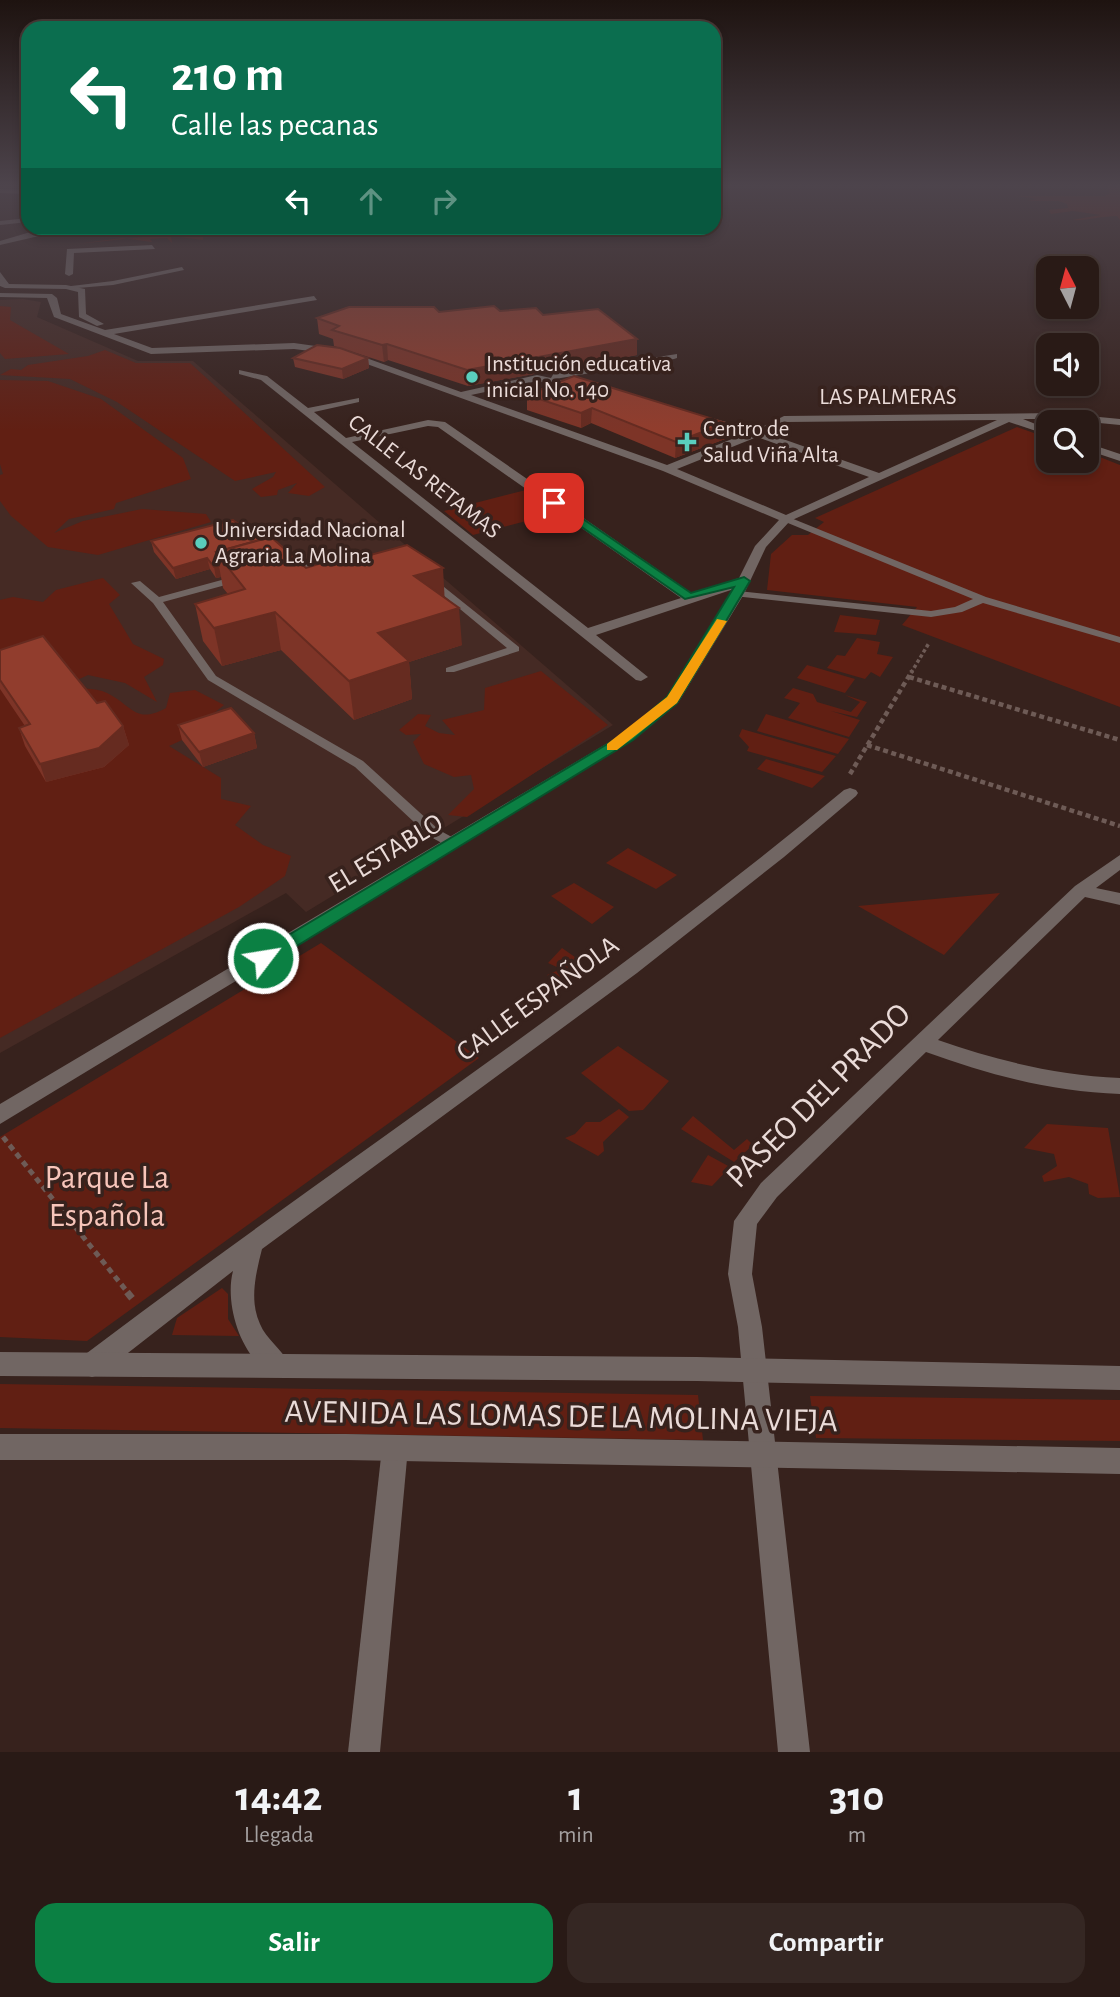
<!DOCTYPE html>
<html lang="es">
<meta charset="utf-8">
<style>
body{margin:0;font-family:"Alegreya Sans",sans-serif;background:#352723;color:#f1f3f6;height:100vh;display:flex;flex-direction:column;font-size:26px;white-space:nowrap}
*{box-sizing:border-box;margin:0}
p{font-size:23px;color:#a5a1a1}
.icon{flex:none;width:38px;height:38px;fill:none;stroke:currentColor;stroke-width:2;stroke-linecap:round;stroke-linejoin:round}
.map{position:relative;height:1752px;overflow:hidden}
.side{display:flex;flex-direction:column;background:#291a16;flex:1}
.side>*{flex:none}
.guide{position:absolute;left:21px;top:21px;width:700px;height:214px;border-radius:21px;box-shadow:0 4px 10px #0003,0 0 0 2px #453835;background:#0b6e4f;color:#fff;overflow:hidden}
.needle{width:46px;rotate:354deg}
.fabs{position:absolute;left:1036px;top:256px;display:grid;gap:14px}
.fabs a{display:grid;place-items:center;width:63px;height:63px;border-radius:14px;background:#291a16;box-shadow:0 4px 10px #0003,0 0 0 2px #453835;font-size:35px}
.pin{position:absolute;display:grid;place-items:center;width:60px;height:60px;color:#fff;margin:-30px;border-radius:14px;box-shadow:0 4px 10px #0006}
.me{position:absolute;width:77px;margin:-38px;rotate:59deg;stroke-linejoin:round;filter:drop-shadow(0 0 5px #0008)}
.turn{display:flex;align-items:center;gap:24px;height:147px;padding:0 35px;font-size:32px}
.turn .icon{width:91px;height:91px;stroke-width:2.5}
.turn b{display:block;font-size:49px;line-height:60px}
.lanes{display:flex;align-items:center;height:66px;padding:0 35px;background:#0003;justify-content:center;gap:35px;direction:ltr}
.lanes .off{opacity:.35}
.eta{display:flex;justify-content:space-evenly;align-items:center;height:119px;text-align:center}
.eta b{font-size:42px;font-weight:700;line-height:49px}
.button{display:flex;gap:14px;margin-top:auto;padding:14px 35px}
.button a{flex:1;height:80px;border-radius:21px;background:#0b8043;color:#fff;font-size:28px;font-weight:700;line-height:80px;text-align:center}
.button a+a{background:#352723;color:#f1f3f6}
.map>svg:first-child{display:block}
.built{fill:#452a24}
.green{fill:#611f13}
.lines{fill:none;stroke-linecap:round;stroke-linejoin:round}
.path-far3{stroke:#6e5b56;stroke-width:3.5;stroke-dasharray:3.5 2.5;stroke-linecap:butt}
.path-far2{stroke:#6e5b56;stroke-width:4.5;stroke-dasharray:5 3.5;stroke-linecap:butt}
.path-far1{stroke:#6e5b56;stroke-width:5;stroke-dasharray:6 4.5;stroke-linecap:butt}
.path{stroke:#6e5b56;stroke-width:7;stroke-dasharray:8 5;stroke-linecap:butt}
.service{fill:#716663;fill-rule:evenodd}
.pedestrian{fill:#716663;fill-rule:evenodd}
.minor{fill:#716663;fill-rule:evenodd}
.tertiary{fill:#716663;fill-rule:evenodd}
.wall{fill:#7d3427}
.shaded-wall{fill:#662b20}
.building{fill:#913d2d;stroke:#662b20;stroke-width:2}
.route{fill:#0b8043;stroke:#07532c;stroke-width:2}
.slow{fill:#f59e0b}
.poi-dot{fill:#5acebd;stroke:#37221d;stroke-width:2.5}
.labels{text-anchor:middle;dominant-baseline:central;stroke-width:7;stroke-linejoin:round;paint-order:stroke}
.far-poi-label{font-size:23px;fill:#eadbd8;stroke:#37221d;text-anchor:start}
.far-street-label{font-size:23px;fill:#eadbd8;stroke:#37221d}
.street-label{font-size:28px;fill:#eadbd8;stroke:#37221d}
.near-street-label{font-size:33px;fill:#eadbd8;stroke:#37221d}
.near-park-label{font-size:33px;fill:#f7c5ba;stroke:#37221d}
</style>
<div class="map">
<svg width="1120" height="1752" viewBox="0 0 1120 1752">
<rect width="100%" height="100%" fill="#37221d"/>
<polygon class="built" points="23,299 41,302 37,317 138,361 193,361 613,725 306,912 286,893 0,1053 0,300"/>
<g class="green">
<path d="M 1107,186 L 1120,186 L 1120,220 L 1117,216 C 1102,216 1087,221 1072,220 L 1101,215 L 1073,211 L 1051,214 L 1049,210 L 1068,208 L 1067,204 L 1058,201 L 1027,201 L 1038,199 L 1016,196 L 1105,196 L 1110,193 Z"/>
<polygon points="142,231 178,231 181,235 195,233 203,236 203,240 171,236 172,243 167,238 150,239 152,242 122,238 77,244 143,237 145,236 129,236"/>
<polygon points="0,306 11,307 10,320 69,354 5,359 0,353"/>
<polygon points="105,350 136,363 190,363 325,487 309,496 288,493 297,483 278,490 277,495 261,497 252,489 273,477 276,472 235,481 117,402 70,379 0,375 11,369 21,370 28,365 88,356"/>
<polygon points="0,380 48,381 101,399 183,458 191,479 116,503 114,509 69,519 54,533 83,521 142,509 206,514 211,522 98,555 48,547 11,516 0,501 0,475 3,474 0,464"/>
<polygon points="1017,427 1048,438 1048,460 1087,460 1087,452 1120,465 1120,707 902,625 917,607 767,590 771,554 792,535 808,535 824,522 815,518"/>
<polygon points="526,490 557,513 473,535 444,511"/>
<path d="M 103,578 L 120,595 L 109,604 L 133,644 L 164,659 L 163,665 L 144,677 L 157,702 L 125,683 L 88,675 L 62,687 C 75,689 95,687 107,693 C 132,705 135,725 166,708 L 170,693 L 195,690 L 224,705 L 214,713 L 226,720 L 169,746 L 221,778 L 221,799 L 251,806 L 235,825 L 263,845 L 291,856 L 285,876 L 239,907 L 0,1038 L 0,600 L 13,597 L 43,602 L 56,590 Z"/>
<polygon points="840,615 880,620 876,635 834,632"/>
<polygon points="857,638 880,642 877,654 893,657 880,677 871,672 865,679 827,668 837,655 845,656"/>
<polygon points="807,665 855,679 845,693 797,678"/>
<polygon points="541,671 608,725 467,817 448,815 474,789 471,775 454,777 424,764 413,742 421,734 406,735 399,730 418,714 431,715 425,726 439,733 455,735 442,720 484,710 485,688"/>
<polygon points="793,688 813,694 817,702 851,712 860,702 845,695 867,702 857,717 831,711 860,720 849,737 788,718 800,703 784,698"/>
<polygon points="766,714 849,739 838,754 757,731"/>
<polygon points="742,729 836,756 822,772 747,751 749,747 739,736"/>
<polygon points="766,759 825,776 812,788 757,769"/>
<polygon points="628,848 677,875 656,889 606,863"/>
<polygon points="574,883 614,907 592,924 551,896"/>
<polygon points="1000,893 944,955 858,906"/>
<polygon points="321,943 479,1058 87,1341 0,1337 0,1137"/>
<polygon points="562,948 582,962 555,981 547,975 561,969 548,963"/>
<polygon points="618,1046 669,1081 643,1110 629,1111 581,1073"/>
<polygon points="619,1109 629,1117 603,1142 604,1151 598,1156 565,1138 575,1134 586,1122 600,1122"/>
<polygon points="693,1116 734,1150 747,1139 753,1145 734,1162 681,1129"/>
<polygon points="1047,1124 1108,1128 1120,1197 1098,1198 1089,1194 1088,1184 1069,1177 1044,1182 1042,1176 1057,1166 1054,1154 1024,1148"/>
<polygon points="708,1155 730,1167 712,1186 691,1182"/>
<polygon points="222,1288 228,1294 228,1319 239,1336 172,1335 177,1318"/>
<polygon points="0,1384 698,1395 703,1440 0,1428"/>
<polygon points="810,1396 1120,1400 1120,1441 816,1438"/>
</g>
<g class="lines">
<polyline class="path-far3" points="911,673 929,643"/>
<g class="path-far2">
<polyline points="909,677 1120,740"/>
<polyline points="867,745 1120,826"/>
<polyline points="850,774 912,671"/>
</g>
<polyline class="path-far1" points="3,1137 129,1294"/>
<polyline class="path" points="127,1292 135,1302"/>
<g class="service">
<polygon points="182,267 184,270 113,285 66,289 63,287 113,281"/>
<polygon points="786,516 986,597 1120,637 1120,643 983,603 962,612 931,617 734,596 734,592 738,591 931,611 955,607 973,599 783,521 781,519"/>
<polygon points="354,561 359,564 358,566 287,569 282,566 287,563"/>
<polygon points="240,575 244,576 244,580 163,602 216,676 363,761 439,830 459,841 461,844 459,847 449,847 429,836 355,767 208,680 153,603 131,583 140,581 159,597"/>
<polygon points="429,575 519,647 519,651 454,672 446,672 446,668 507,648 425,580 425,576"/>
</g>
<polygon class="pedestrian" points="152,245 155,249 74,253 73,274 69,276 65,274 67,249"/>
<g class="minor">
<polygon points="0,189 28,190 28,194 0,193"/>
<polygon points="28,218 28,222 0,225 0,221"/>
<polygon points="44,228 53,228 39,236 0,245 0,241"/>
<polygon points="0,272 9,284 66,285 85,289 86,314 104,324 97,326 79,317 78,292 66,289 5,288 0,286"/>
<path d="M 0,293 L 52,294 L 57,298 L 61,314 L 105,330 L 314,296 L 317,300 L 114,334 L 152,348 L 294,343 L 344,350 L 461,392 L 537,375 L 551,378 L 554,373 L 677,354 L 677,358 L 674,359 L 555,379 L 586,385 L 586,389 L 583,390 L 537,381 L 471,395 L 667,465 L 747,433 L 700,421 L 700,417 L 704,416 L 756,430 L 784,416 L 1058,413 L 1120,419 L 1120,425 L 1058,419 L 1023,419 L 1048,429 L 1048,435 L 1009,422 L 790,521 L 766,547 L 744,594 L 678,703 L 633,740 L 0,1124 L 0,1104 L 623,734 L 667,697 L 734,589 L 596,635 L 648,677 L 641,681 L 636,680 L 261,380 L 239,374 L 239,370 L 267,376 L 308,408 L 359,398 L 359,402 L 314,412 L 346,438 L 428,420 L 445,422 L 693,594 L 739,578 L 755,546 L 779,520 L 663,471 L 342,355 L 294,349 L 151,354 L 54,317 L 47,298 L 0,297 ZM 997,420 L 879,473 L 766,433 L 786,422 ZM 428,426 L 438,427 L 681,598 L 588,628 L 352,442 ZM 757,437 L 869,477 L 786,515 L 677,469 Z"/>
<polygon points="1087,443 1120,454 1120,461 1087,450"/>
<path d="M 850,788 L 856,790 L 858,793 L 856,796 L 784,857 L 637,973 L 262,1249 C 256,1273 249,1300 260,1324 C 266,1339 282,1349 289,1364 L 285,1373 L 276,1376 C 242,1362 224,1305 233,1271 L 101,1374 L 92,1377 L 83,1374 L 79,1365 L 83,1356 C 335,1165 601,992 844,790 Z"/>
<path d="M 1120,855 L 1120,870 L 1096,888 L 1120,893 L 1120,905 L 1085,897 L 938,1040 C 998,1061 1056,1075 1120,1078 L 1120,1094 C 1052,1092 990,1075 926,1052 L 777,1197 L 757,1224 L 752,1274 L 762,1327 L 810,1752 L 778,1752 L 738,1327 L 728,1274 L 734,1221 L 761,1183 L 1075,886 Z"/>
<polygon points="395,1435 404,1439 408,1448 380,1752 348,1752 382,1448 386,1439"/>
</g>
<g class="tertiary">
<polygon points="0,1352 697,1357 1120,1366 1120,1390 697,1381 0,1376"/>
<polygon points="0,1434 346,1434 1120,1448 1120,1474 346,1460 0,1460"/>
</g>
</g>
<g class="wall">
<polygon points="500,311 543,315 637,355 468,386 388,360 384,362 334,346 333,339 319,334 317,318 439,312"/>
<polygon points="293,358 368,358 369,368 343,379 295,367"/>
<polygon points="527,395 726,423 725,439 675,458 591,423 581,428 527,410"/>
<polygon points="260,540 306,568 330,566 445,598 462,645 409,662 412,699 354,720 281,650 222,666 203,641 195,604 228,594 223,588 221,577 216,578 210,569 176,579 154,552 151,541"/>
<polygon points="0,650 97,703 123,726 129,745 104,767 46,782 25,746 19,728 25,726 0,689"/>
<polygon points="178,725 254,733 257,748 203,767 182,740"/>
</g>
<g class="shaded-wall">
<polygon points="637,339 637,355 468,386 467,370"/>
<polygon points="387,344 388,360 384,362 382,345"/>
<polygon points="368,358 369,368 343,379 342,369"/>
<polygon points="592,408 591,423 581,428 581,413"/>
<polygon points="726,423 725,439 675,458 676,442"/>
<polygon points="207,558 210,569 176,579 173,568"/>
<polygon points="219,566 221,577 216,578 214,567"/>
<polygon points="443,568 445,605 414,576"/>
<polygon points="459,608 462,645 409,662 412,699 354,720 349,681 378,633"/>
<polygon points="275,612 281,650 222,666 214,628"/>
<polygon points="123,726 129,745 104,767 46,782 40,764"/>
<polygon points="254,733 257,748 203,767 199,752"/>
</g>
<g class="building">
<polygon points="494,306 500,311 536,308 543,315 598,309 637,339 467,370 387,344 382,345 332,330 339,326 317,318 349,307 434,307 439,312"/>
<polygon points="317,345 340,348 368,358 342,369 293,358"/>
<polygon points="574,376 726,423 676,442 592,408 581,413 527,395"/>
<polygon points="233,520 260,540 216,552 219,566 214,567 207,558 173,568 151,541"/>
<polygon points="271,537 306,568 325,562 330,566 407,545 443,568 414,576 459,608 378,633 409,661 349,681 275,612 214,628 195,604 245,589 216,552"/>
<polygon points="43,636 97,703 105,701 123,726 99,748 40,764 19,728 30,724 0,680 0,650"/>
<polygon points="231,708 254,733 199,752 178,725"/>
</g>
<linearGradient id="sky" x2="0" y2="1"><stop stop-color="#1e1310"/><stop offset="0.43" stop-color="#4d444c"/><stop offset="1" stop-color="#4d444c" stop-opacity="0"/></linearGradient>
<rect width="1120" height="431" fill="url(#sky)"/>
<polygon class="route" points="554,499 691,593 744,577 750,581 677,703 633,740 269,963 257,963 254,958 257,954 624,734 667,697 734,587 685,599 550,505 550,500"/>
<polygon class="slow" points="717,619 727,621 677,703 617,750 607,750 607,744 667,697"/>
<g class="poi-dot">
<circle cx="472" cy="377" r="7"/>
<path d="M683.5 431.5h7v7h7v7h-7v7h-7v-7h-7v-7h7z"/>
<circle cx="201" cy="543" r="7"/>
</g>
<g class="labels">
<g class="far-poi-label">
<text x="486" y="364">Institución educativa<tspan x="486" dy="26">inicial No. 140</tspan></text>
<text x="703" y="429">Centro de<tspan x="703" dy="26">Salud Viña Alta</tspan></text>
<text x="215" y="530">Universidad Nacional<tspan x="215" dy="26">Agraria La Molina</tspan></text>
</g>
<g class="far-street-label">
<text x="888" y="397">LAS PALMERAS</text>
<text transform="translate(424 477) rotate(38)">CALLE LAS RETAMAS</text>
</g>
<g class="street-label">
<text transform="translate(386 854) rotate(-31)">EL ESTABLO</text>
<text transform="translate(538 999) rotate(-36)">CALLE ESPAÑOLA</text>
</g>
<g class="near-street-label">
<text transform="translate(819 1096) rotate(-45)">PASEO DEL PRADO</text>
<text transform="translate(561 1417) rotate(1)">AVENIDA LAS LOMAS DE LA MOLINA VIEJA</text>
</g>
<g class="near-park-label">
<text x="107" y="1178">Parque La<tspan x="107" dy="38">Española</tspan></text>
</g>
</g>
</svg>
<div class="fabs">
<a><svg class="needle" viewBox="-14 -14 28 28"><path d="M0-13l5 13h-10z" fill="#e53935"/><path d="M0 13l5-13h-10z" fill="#a5a1a1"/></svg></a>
<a><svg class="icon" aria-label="sound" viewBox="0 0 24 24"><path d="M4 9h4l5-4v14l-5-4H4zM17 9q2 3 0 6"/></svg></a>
<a><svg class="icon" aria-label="search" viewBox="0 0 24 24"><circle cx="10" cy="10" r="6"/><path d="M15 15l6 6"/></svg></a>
</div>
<div class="pin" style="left:554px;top:503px;background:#d93025"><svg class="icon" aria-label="arrive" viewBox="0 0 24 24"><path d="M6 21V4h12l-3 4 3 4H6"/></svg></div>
<svg class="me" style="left:263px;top:958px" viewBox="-20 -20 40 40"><circle r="17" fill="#0b8043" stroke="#fff" stroke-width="3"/><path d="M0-11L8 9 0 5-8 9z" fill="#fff"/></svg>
<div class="guide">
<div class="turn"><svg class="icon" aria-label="left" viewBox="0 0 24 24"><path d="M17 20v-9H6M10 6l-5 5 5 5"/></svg><div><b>210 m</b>Calle las pecanas</div></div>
<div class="lanes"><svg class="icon" aria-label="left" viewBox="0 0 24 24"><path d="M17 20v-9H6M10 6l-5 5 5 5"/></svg><svg class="icon off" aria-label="ahead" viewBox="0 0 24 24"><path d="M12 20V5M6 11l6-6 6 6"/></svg><svg class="icon off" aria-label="right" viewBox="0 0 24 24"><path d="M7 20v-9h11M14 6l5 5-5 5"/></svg></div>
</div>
</div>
<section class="side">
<div class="eta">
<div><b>14:42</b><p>Llegada</p></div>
<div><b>1</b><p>min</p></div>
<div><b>310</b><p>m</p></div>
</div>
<div class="button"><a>Salir</a><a>Compartir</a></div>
</section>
